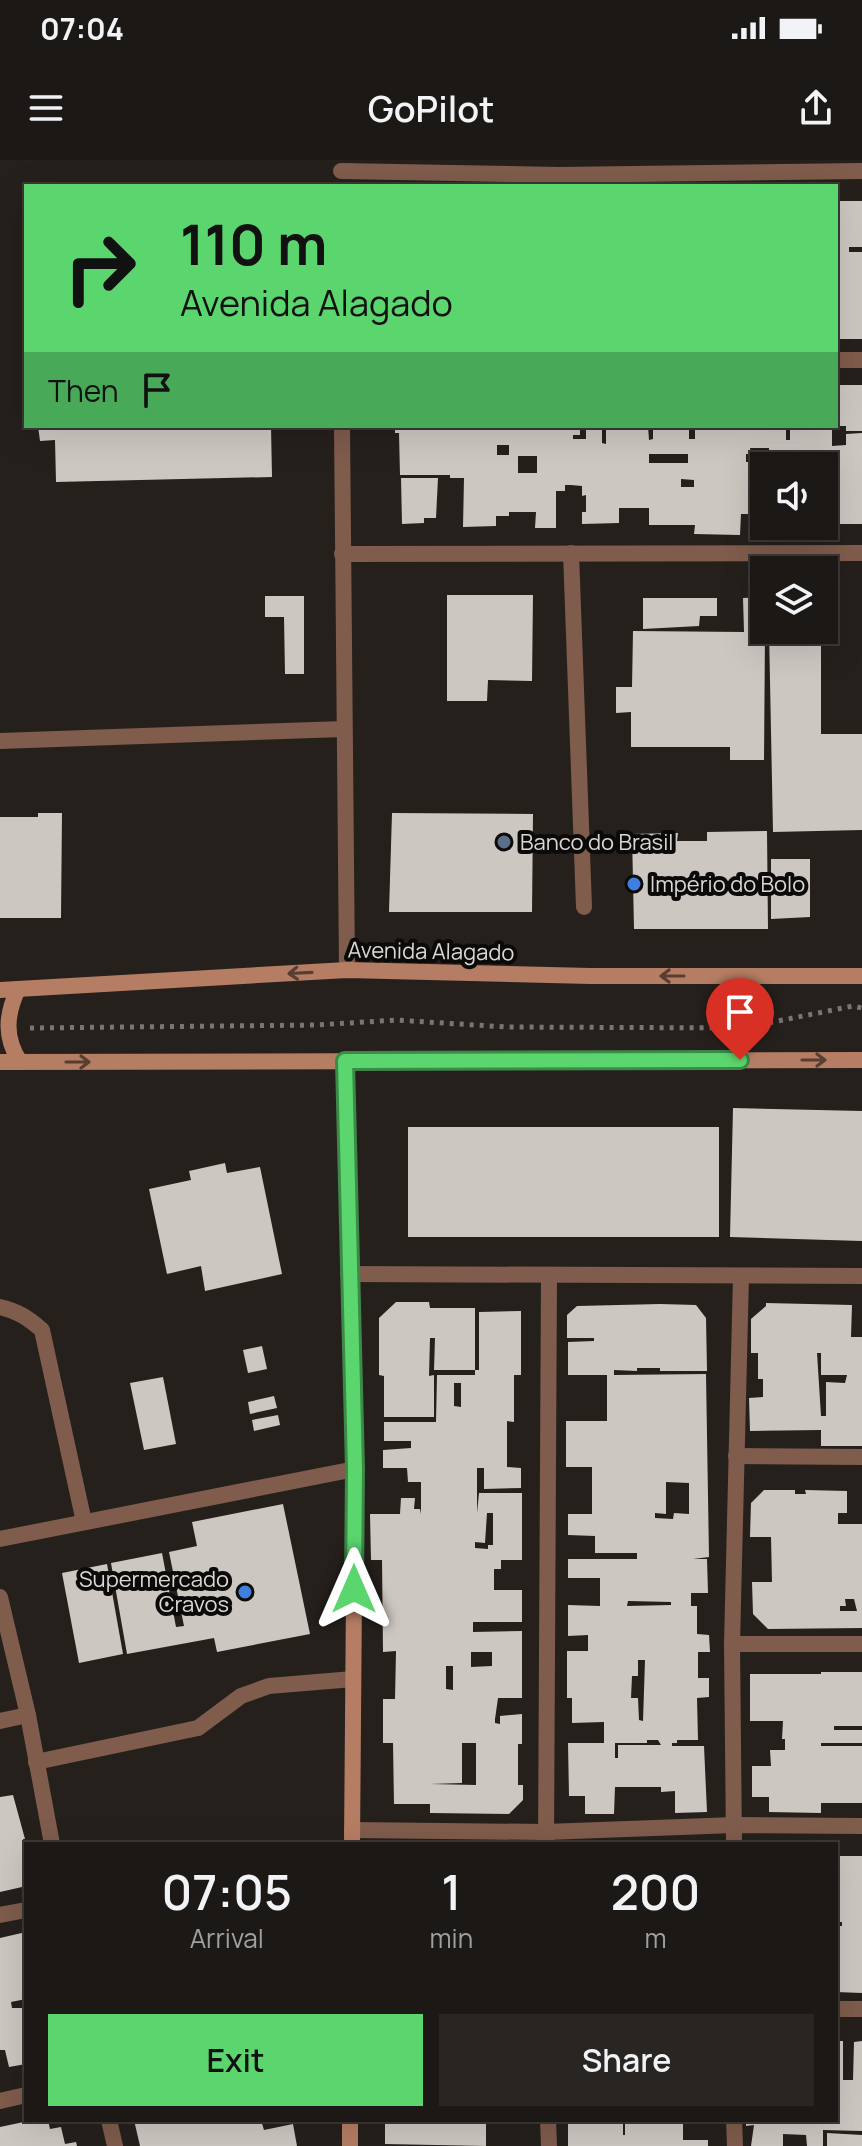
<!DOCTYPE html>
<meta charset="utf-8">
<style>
body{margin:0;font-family:Manrope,sans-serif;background:#292522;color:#f1f3f6;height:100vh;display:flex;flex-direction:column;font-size:30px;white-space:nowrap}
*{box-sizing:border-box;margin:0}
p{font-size:26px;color:#a0a0a0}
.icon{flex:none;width:44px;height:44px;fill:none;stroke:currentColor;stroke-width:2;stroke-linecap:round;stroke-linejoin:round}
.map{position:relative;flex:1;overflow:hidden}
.drawer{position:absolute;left:24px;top:1682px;width:814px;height:280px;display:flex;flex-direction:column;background:#1c1815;border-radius:0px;box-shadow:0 8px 32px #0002,0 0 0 2px #3a3734}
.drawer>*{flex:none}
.hud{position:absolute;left:24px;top:24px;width:814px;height:244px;border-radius:0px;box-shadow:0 8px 32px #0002,0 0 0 2px #3a3734;background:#5bd56e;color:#111;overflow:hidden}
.tools{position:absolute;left:750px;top:292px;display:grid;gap:16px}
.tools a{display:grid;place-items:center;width:88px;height:88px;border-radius:0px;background:#1c1815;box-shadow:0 8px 32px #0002,0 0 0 2px #3a3734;font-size:40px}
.pin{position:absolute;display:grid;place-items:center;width:68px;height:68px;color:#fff;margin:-82px -34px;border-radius:50% 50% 50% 0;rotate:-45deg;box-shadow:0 0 8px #0007}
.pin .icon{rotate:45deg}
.me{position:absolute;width:88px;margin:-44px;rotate:0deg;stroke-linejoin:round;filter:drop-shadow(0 0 6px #0008)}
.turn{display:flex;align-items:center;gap:28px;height:168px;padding:0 24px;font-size:36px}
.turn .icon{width:104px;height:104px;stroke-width:2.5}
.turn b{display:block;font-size:56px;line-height:68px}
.then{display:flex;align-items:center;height:76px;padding:0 24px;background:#0003;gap:16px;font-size:30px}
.eta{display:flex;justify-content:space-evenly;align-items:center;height:136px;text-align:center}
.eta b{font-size:48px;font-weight:600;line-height:56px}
.primary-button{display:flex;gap:16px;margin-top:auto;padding:16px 24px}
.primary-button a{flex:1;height:92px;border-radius:0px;background:#5bd56e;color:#111;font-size:32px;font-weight:600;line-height:92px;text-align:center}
.primary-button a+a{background:#292522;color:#f1f3f6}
.status{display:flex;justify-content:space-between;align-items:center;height:56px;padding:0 40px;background:#1c1815;direction:ltr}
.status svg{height:22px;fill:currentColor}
header{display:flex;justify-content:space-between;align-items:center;height:104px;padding:0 24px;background:#1c1815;font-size:36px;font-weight:600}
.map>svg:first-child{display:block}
.building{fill:#cdc7c2;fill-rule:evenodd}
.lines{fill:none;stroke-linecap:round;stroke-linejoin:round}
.path{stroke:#797572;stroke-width:5;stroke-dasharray:4 6;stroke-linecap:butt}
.lane{stroke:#7f5c4c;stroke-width:16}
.street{stroke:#7f5c4c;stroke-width:16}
.secondary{stroke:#b57d64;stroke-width:16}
.oneway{stroke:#583e31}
.route-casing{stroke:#3b8a48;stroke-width:20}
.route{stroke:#5bd56e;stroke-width:14}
.service-dot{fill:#5c6f8a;stroke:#0c0a08;stroke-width:3}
.shop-dot{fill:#3f7fe0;stroke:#0c0a08;stroke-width:3}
.labels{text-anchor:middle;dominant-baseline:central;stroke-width:8;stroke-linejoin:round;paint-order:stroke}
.poi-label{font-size:22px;fill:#dad7d4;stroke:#0c0a08;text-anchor:start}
.street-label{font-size:22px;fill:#dad7d4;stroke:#0c0a08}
</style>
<div class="status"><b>07:04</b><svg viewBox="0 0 49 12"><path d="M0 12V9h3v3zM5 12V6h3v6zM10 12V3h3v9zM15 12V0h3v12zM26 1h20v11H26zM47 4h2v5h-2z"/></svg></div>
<header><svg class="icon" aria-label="menu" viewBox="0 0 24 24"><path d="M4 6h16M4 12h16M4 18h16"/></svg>GoPilot<svg class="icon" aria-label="share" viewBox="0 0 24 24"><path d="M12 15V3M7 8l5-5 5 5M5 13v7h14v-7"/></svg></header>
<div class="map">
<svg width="862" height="1986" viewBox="0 0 862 1986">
<rect width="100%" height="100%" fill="#25201c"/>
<g class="building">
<polygon points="838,41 862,41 862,87 849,87 849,92 862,92 862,179 836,179"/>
<polygon points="838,225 862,225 862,271 846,271 846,266 837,266"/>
<polygon points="38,266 271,266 272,317 56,322 55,280 40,281"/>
<path d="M 395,266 L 580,266 L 580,275 L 573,275 L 573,279 L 586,279 L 586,266 L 602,266 L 602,283 L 606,284 L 606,266 L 648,266 L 649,280 L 653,279 L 653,266 L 689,266 L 689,279 L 695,279 L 695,266 L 786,266 L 786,280 L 790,280 L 790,266 L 832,266 L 832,286 L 846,285 L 846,274 L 862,273 L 862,364 L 833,364 L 833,373 L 787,373 L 787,366 L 824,366 L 824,306 L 791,306 L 791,300 L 807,301 L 807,294 L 769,294 L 769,288 L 750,288 L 751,294 L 746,294 L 746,302 L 786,302 L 786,306 L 764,306 L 764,354 L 741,354 L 740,375 L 694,374 L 695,365 L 649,365 L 649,348 L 619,348 L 619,363 L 582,364 L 582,352 L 586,352 L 586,335 L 582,336 L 582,326 L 571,325 L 565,325 L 565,331 L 556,331 L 556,368 L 535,368 L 536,352 L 509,352 L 509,356 L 496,356 L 496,366 L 463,367 L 464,318 L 450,318 L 450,315 L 400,315 L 399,273 L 395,273 ZM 497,285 L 509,285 L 509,295 L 497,295 ZM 649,294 L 688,294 L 688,303 L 649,303 ZM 518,296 L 537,296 L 537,313 L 518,313 ZM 681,319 L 694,320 L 694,327 L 681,327 Z"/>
<polygon points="401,318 438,318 436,358 424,358 424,363 402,364"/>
<polygon points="447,435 533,435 532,521 488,520 487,541 447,541"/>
<polygon points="265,436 304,436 304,514 285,514 284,457 265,457"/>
<polygon points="764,437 764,462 761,462 762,473 765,473 764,600 730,600 730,587 631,587 631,552 616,553 616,527 632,527 633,471 744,472 743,438"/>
<polygon points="643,438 717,438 717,456 700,456 699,466 643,469"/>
<polygon points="769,470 821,470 821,574 862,574 862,670 773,672"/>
<polygon points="38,653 62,653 61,758 0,758 0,657 38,657"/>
<polygon points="392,653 533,654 532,752 389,752"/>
<polygon points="767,671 768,769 634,769 632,674 678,673 677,681 707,681 707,672"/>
<polygon points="771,699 810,699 810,757 771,759"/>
<polygon points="733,948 862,951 862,1081 730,1077"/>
<rect x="408" y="967" width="311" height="110"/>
<polygon points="225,1003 227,1013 260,1007 282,1114 205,1131 201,1106 167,1114 149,1029 191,1020 189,1011"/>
<polygon points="396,1142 429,1142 430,1148 475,1148 475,1210 434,1210 435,1178 430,1178 429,1216 434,1215 434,1257 384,1257 384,1216 379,1215 379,1158"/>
<path d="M 766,1143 L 852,1145 L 851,1177 L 862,1177 L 862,1286 L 821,1286 L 821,1270 L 750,1271 L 749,1238 L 763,1237 L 763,1219 L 758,1219 L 758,1193 L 751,1193 L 751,1159 L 766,1146 ZM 817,1193 L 821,1193 L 821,1215 L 847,1215 L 845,1223 L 826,1222 L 826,1256 L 821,1256 Z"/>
<path d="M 660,1144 L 696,1145 L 706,1158 L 707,1211 L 660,1211 L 660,1208 L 637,1208 L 637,1211 L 614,1210 L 614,1215 L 706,1214 L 709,1397 L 693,1399 L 707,1399 L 708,1433 L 691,1433 L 691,1446 L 697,1446 L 697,1474 L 709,1475 L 710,1492 L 698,1492 L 698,1518 L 709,1518 L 709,1537 L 697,1538 L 698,1580 L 677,1580 L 677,1583 L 672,1583 L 672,1586 L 704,1586 L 707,1652 L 675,1653 L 675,1631 L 661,1632 L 661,1627 L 615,1627 L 614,1654 L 585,1654 L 585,1636 L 569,1636 L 568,1583 L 604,1583 L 604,1562 L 572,1563 L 572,1538 L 567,1538 L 567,1491 L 588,1491 L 588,1475 L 568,1476 L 568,1445 L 600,1446 L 600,1418 L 568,1418 L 568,1399 L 637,1399 L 637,1393 L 595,1393 L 595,1376 L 568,1375 L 568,1354 L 592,1354 L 592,1307 L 566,1307 L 566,1261 L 607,1261 L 607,1215 L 568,1215 L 568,1182 L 594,1181 L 594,1178 L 567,1178 L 567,1155 L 577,1146 ZM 666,1322 L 689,1323 L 689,1354 L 674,1353 L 673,1359 L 655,1358 L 655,1353 L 666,1354 ZM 628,1441 L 671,1442 L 671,1445 L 627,1446 ZM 638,1500 L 645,1500 L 643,1561 L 639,1560 L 638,1538 L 631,1538 L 632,1516 L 638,1516 ZM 647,1580 L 658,1580 L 661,1585 L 618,1585 L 618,1598 L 615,1598 L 615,1583 L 647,1583 Z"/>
<path d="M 521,1151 L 521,1215 L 514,1215 L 514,1262 L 507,1261 L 507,1307 L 521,1308 L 521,1328 L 484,1329 L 484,1308 L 477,1308 L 477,1353 L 479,1333 L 522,1333 L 522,1400 L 501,1400 L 501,1409 L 494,1409 L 494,1430 L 522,1430 L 522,1462 L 473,1462 L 473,1472 L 522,1471 L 522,1538 L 498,1538 L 495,1559 L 495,1563 L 500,1564 L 500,1556 L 522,1554 L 522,1584 L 518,1584 L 518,1625 L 523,1625 L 523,1640 L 509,1654 L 430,1653 L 430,1644 L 394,1644 L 393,1583 L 383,1583 L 383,1539 L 395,1539 L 396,1491 L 383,1492 L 382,1400 L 371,1400 L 370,1354 L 400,1354 L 401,1338 L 415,1338 L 414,1349 L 420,1349 L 421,1354 L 421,1322 L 408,1322 L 407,1308 L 383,1308 L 383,1290 L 411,1288 L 411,1281 L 384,1281 L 384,1262 L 436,1262 L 437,1215 L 475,1215 L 475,1210 L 479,1210 L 479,1152 ZM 454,1223 L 461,1223 L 461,1247 L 454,1246 ZM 487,1353 L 493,1353 L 493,1385 L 488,1385 L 488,1389 L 475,1388 L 475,1382 L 485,1383 ZM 471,1492 L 492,1492 L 492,1506 L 471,1507 ZM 446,1506 L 453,1506 L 453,1530 L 446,1529 ZM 462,1583 L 476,1583 L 476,1625 L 430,1624 L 462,1623 Z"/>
<polygon points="262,1186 267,1209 248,1213 243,1190"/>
<polygon points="163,1217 176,1284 144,1290 130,1223"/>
<polygon points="274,1236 277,1248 250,1254 248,1242"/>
<polygon points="278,1255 280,1265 254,1271 252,1260"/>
<path d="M 764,1330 L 795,1330 L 795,1334 L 806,1334 L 805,1330 L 847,1331 L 847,1353 L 838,1353 L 838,1364 L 862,1364 L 862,1468 L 768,1469 L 753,1454 L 752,1422 L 772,1422 L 771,1377 L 750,1377 L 751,1343 ZM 845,1439 L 854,1439 L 857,1451 L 840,1451 L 840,1446 L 846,1446 Z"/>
<polygon points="283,1344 310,1474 217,1492 214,1478 127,1494 111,1403 162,1393 176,1467 184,1466 169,1392 197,1386 192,1362"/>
<polygon points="107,1404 123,1494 79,1503 62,1413"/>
<polygon points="821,1512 862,1512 862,1566 834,1566 834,1570 862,1570 862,1583 821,1583 821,1586 862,1586 862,1643 821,1643 821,1653 769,1652 769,1637 752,1637 752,1606 771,1606 770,1590 785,1590 785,1579 782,1579 783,1561 750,1561 750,1514 821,1514"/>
<polygon points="13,1635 25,1679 23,1679 26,1692 26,1722 22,1727 0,1732 0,1637"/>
<polygon points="836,1696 862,1696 862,1833 836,1832 836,1766 842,1766 842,1762 836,1762"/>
<polygon points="26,1772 26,1839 11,1842 12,1848 26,1848 26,1904 9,1907 5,1890 0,1890 0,1778"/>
<polygon points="836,1881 843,1881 843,1920 853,1920 854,1882 862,1881 862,1971 823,1970 823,1986 807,1986 806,1975 783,1974 783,1986 751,1986 754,1965 746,1966 746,1960 836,1960"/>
<polygon points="33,1960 48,1960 50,1969 61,1967 65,1984 76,1982 77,1986 0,1986 0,1967"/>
<polygon points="134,1960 261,1960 264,1970 293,1964 297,1986 140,1986"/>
<polygon points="385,1960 486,1960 486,1986 385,1984"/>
<polygon points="568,1960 623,1960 623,1975 625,1975 625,1960 683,1960 683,1980 708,1980 708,1986 568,1986"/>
<polygon points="827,1973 862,1975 862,1986 827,1986"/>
</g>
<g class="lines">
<polyline class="path" points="30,868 316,865 396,860 506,867 743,868 853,846 862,848"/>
<g class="lane">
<path d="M 0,1147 C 18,1151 28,1158 42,1170 L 84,1362"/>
<polyline points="36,1602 198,1568 241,1536 269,1526 353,1519"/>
</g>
<g class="street">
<polyline points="341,11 559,15 862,11"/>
<polyline points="836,200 862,200"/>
<polyline points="342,266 347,810"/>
<polyline points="571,393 584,747"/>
<polyline points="342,394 862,393"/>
<polyline points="0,581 343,569"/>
<polyline points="348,1114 862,1116"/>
<polyline points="736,1296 862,1297"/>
<polyline points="0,1379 355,1309"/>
<polyline points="0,1437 28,1555 52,1684"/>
<polyline points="732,1484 862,1484"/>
<polyline points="0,1561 28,1555"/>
<polyline points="352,1670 546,1672 735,1665 862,1666"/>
<polyline points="546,1684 549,1115"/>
<polyline points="734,1684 732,1484 741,1116"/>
<polyline points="0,1755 26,1750"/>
<polyline points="836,1849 862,1849"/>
<polyline points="0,1941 26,1935"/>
<polyline points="109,1960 115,1986"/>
<polyline points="548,1960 549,1986"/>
<polyline points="734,1960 735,1986"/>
</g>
<g class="secondary">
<path d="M 18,829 C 6,855 4,877 20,902"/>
<polyline points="0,830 347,810 590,816 862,816"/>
<polyline points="345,901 355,1309 352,1684"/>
<polyline points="0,902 862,900"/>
<polyline points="350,1986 350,1960"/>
</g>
</g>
<defs><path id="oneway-shaft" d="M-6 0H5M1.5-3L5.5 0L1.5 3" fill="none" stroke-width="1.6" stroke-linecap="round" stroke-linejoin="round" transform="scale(2)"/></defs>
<g class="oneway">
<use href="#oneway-shaft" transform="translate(300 813) rotate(177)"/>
<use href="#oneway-shaft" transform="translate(672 816) rotate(180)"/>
<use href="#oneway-shaft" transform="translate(814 900)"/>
<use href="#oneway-shaft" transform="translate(78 902)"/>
</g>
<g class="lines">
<g class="route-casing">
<polyline id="route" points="354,1429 355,1309 345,901 740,900"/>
</g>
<use href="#route" class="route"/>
</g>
<circle class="service-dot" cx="504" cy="682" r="8"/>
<g class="shop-dot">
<circle cx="634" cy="724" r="8"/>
<circle cx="245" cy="1432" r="8"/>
</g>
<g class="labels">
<g class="poi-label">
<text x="520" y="682">Banco do Brasil</text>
<text x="650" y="724">Império do Bolo</text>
<text x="229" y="1419" text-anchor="end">Supermercado<tspan x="229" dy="25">Cravos</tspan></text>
</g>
<g class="street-label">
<text transform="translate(431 791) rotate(1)">Avenida Alagado</text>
</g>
</g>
</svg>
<div class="tools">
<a><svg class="icon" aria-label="sound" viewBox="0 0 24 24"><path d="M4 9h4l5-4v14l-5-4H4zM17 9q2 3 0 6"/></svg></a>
<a><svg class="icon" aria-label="layers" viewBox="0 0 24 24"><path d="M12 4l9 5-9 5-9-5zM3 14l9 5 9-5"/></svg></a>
</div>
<div class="pin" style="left:740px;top:900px;background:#d93025"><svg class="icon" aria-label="arrive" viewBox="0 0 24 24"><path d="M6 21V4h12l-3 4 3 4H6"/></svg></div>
<svg class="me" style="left:354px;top:1429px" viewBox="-20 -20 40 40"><path d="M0-17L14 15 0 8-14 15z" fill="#5bd56e" stroke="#fff" stroke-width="4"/></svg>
<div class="hud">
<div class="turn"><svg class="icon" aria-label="right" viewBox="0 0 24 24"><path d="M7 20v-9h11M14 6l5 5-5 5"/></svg><div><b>110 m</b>Avenida Alagado</div></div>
<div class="then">Then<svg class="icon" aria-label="arrive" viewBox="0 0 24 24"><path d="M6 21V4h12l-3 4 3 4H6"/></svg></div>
</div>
<section class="drawer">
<div class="eta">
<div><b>07:05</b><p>Arrival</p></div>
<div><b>1</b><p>min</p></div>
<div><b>200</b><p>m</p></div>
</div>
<div class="primary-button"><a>Exit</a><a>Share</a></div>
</section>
</div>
